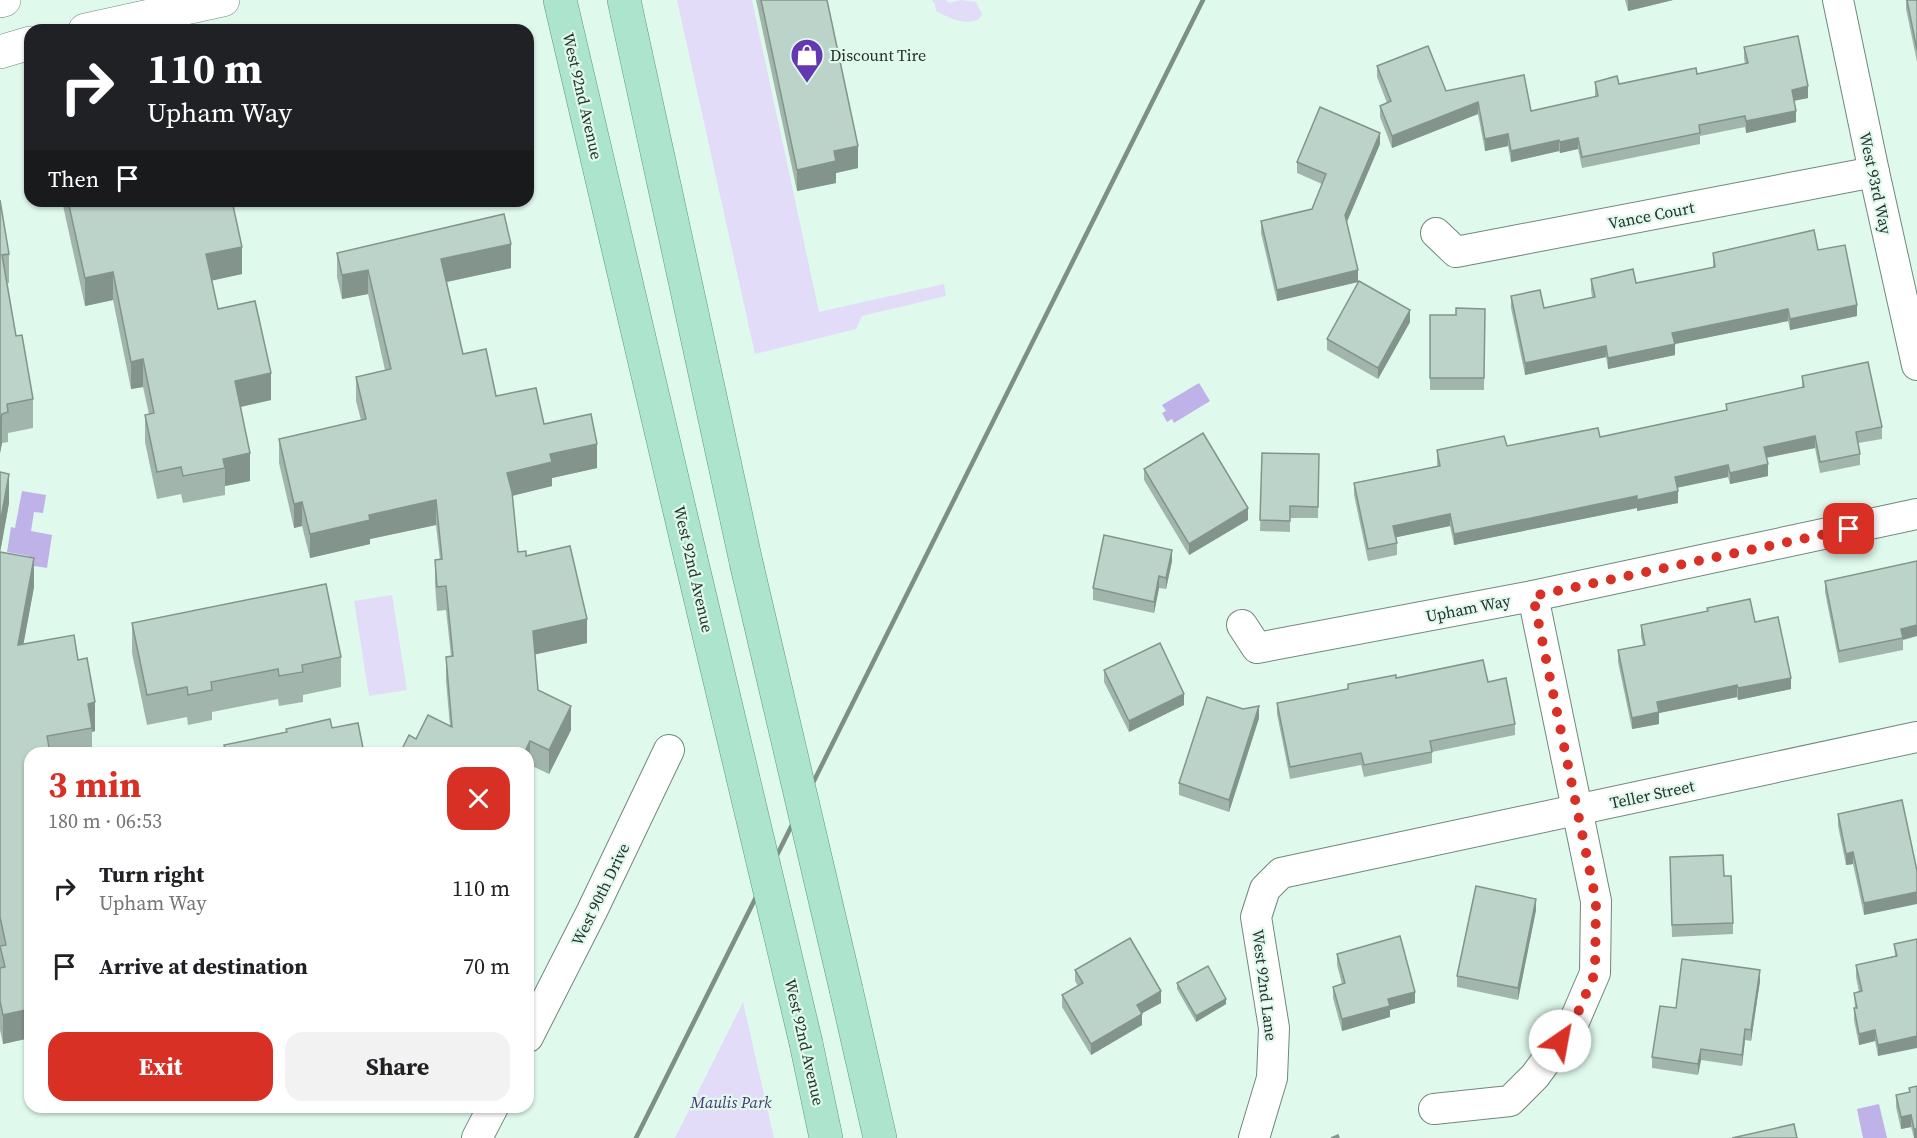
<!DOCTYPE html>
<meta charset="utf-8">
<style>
body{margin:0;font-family:"Source Serif 4",serif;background:#f2f2f2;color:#202124;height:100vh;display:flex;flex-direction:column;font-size:22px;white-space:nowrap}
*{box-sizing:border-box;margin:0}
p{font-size:20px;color:#757577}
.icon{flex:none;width:33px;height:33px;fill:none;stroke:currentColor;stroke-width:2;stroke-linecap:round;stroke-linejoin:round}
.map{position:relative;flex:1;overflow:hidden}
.panel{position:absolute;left:24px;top:747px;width:510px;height:366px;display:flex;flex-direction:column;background:#fff;border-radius:18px;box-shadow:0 2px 4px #0004}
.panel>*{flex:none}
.banner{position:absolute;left:24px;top:24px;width:510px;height:183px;border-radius:18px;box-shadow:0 2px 4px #0004;background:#202124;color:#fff;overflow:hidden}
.pin{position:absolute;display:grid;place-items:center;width:51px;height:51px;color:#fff;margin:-26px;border-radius:12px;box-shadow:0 3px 9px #0006}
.me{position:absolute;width:66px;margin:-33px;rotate:33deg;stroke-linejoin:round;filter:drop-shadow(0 0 4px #0008)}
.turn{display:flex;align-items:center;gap:21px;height:126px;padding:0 24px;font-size:27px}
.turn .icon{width:78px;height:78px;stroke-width:2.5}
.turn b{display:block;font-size:42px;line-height:51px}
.then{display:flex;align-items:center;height:57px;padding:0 24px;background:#0003;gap:12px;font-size:22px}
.round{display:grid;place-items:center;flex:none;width:63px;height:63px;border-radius:18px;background:#f2f2f2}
.headline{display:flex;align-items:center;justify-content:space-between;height:102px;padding:0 24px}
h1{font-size:36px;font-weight:700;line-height:45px;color:#d93025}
.primary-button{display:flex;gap:12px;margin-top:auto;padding:12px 24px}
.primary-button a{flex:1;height:69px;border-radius:18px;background:#d93025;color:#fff;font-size:24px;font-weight:700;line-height:69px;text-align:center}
.primary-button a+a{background:#f2f2f2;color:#202124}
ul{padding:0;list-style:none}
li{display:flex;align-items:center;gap:18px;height:78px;padding:0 24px}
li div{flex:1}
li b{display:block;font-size:22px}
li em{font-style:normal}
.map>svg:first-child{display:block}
.green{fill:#e2dcf9}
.water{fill:#beb2e8}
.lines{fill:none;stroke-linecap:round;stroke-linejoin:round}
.minor-casing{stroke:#71877d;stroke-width:32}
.tertiary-casing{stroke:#71877d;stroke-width:34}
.primary-casing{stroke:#5a9980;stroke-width:34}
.minor{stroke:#fff;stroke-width:30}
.tertiary{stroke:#fff;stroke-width:33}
.primary{stroke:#ade4ce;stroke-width:33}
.rail{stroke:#7e8f87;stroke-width:4.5}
.primary-bridge-casing{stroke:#5a9980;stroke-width:34;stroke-linecap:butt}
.primary-bridge{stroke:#ade4ce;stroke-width:33}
.wall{fill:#a1b5ac}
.shaded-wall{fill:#83948c}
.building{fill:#bbd3c8;stroke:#83948c;stroke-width:1.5}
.route{stroke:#d93025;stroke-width:10;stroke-dasharray:0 18}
.labels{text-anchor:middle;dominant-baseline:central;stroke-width:4.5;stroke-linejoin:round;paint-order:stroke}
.poi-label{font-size:16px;fill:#27302c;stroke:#e0f9ed;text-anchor:start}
.street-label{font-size:16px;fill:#27302c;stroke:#e0f9ed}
.park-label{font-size:16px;font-style:italic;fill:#493576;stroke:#e0f9ed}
</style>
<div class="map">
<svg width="1917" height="1138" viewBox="0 0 1917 1138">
<rect width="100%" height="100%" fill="#e0f9ed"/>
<g class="green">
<polygon points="677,0 752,0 819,312 944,284 946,296 862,316 856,329 755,354"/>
<path d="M 932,0 L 946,0 L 949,3 L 960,0 L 976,2 L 982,14 L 978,20 C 962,25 950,18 936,11 L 935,4 Z"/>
<polygon points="392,595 407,690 369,696 354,601"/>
<polygon points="743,1002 774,1138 675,1138"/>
</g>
<g class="water">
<polygon points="1199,383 1210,401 1174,423 1172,419 1167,422 1162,413 1166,411 1162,405"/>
<polygon points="22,491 46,495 43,513 34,512 31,531 52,535 47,568 28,565 29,556 7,552 11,527 15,528"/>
<polygon points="1879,1104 1887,1138 1863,1138 1857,1109"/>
</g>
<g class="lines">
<g class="minor-casing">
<g id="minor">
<polyline points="1838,0 1874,172 1917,365"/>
<polyline points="1436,233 1456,252 1874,172"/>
<polyline points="1242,625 1257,648 1533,596 1917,514"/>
<polyline points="528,1037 592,911 669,750"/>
<polyline points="1434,1109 1510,1101 1535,1076 1573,1024 1595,973 1596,901 1533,596"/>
<polyline points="477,1138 493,1107"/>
<polyline points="1254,1138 1272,1078 1274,1028 1256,917 1265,889 1281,873 1917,737"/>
</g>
</g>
<g class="tertiary-casing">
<g id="tertiary">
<polyline points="0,1 4,0"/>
<polyline points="85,30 223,0"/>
<polyline points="0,52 30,43"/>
</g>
</g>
<g class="primary-casing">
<g id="primary">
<polyline points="560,0 691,559"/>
<polyline points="624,0 746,562"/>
<polyline points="846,989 880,1138"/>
<polyline points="806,1043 826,1138"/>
</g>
</g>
<use href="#minor" class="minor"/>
<use href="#tertiary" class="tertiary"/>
<use href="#primary" class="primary"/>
<polyline class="rail" points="636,1138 1203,0"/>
<g class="primary-bridge-casing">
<g id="primary-bridge">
<polyline points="691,559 806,1043"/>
<polyline points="746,562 846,989"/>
</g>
</g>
<use href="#primary-bridge" class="primary-bridge"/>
</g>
<g class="wall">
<polygon points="756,0 827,0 858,168 836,173 836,183 797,191"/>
<polygon points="1625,0 1673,0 1628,11"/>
<polygon points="1906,0 1917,0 1917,62 1906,9"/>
<polygon points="1744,47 1808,98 1794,101 1796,122 1746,133 1745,127 1700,136 1700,144 1582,168 1578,149 1560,153 1559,151 1511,162 1508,146 1485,151 1478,114 1392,148 1380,117 1380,106 1387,103 1377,77 1377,66 1446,91 1531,111 1595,97 1595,82 1619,84 1697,74 1745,64 1744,58"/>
<polygon points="1380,144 1347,222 1358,282 1277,301 1261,233 1261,221 1312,209 1322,184 1297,173 1297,162"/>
<polygon points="0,200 9,254 9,283 7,283 16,336 33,399 33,428 8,433 8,442 2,443 0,453"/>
<polygon points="62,201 232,201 242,274 212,280 218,309 271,400 241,407 250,481 225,486 225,495 183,503 181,494 157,499 145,442 145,415 149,414 143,387 131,389 113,300 85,306"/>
<polygon points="1818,250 1857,316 1790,330 1788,321 1675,344 1675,355 1608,369 1606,357 1525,375 1511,308 1511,296 1544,308 1592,297 1591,290 1591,279 1636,283 1713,267 1713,253"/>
<polygon points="337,253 511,268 447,282 463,354 496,396 544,424 597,468 552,478 552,486 512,496 518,552 526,556 587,643 535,654 538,690 571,730 549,774 530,765 528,769 528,753 416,739 450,726 446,681 446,657 451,656 446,610 437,611 435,584 435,560 440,560 436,525 370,539 370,544 310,558 302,526 294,528 279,463 279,439 361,420 356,401 356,377 385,370 368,294 342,299 337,277"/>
<polygon points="1485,309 1484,390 1430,390 1430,315 1456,315"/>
<polygon points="1410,322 1378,379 1327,350 1327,339"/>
<polygon points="1802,376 1882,427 1882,439 1858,443 1860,454 1860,465 1820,473 1815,448 1766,458 1768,476 1730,484 1728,477 1677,488 1678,503 1637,511 1637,508 1454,545 1450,526 1396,537 1397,543 1397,555 1368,561 1354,495 1354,483 1437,466 1437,450 1507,446 1600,437 1726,410 1726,404 1802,388"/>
<polygon points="1262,453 1319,454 1318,518 1290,518 1290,532 1260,531"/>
<polygon points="1144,469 1248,520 1189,555 1144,480"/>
<polygon points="0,472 9,503 0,552 34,587 23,644 78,660 95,731 92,732 92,753 30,753 30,1038 3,1044 0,1030"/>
<polygon points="1172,561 1166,589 1159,588 1154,613 1093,600 1093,588"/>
<polygon points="1917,561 1903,640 1903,650 1839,663 1825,592 1825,581"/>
<polygon points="1707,608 1755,622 1791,689 1738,700 1737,697 1659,713 1659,724 1632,729 1618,662 1618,650 1643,645 1641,637 1641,625 1707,612"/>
<polygon points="132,623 341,657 341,687 303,695 303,702 279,706 278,699 212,712 212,720 188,725 187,717 147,725 132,653"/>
<polygon points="1104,670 1184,705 1129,732 1104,682"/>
<polygon points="1396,678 1488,682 1515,724 1515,735 1432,752 1432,763 1364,777 1361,765 1290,779 1277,714 1277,703 1348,689 1348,684"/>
<polygon points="1259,718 1229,812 1179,795 1179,783"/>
<polygon points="1838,814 1917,871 1864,915 1853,864 1846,865 1838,826"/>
<polygon points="1670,868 1724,876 1733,923 1733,934 1672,937"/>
<polygon points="1536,910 1518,1000 1457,987 1457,976"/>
<polygon points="1917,939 1878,1056 1875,1041 1859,1045 1854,1020 1854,1008 1855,1008 1854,993 1859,992 1856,977 1856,965 1895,956 1894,944"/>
<polygon points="1337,954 1415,1003 1390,1010 1390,1017 1342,1031 1333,998 1333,987 1342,984 1337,965"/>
<polygon points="1075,970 1161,1003 1142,1013 1142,1025 1091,1055 1062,1007 1062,995 1078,986 1075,981"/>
<polygon points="1760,981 1751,1041 1745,1040 1742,1066 1701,1060 1698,1075 1652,1068 1652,1057 1676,1008"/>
<polygon points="1177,983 1226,1004 1196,1022 1177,989"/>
<polygon points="1909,1088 1917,1138 1914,1138 1911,1127 1901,1129 1896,1107 1896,1095 1909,1093"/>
<polygon points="120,1107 144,1107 120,1111"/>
</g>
<g class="shaded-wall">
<polygon points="1628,0 1673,0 1628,11"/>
<polygon points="1808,86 1808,98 1792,101 1792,90"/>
<polygon points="1478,102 1478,114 1392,148 1392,136"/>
<polygon points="1796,111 1796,122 1746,133 1746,121"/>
<polygon points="1380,133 1380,144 1345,226 1345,215"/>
<polygon points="1508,134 1508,146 1485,151 1485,139"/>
<polygon points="1578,138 1578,149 1560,153 1560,142"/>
<polygon points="1559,140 1559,151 1511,162 1511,151"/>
<polygon points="858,146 858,168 836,173 836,183 797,191 797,170 834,151"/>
<polygon points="511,244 511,268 441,283 441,259"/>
<polygon points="242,247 242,274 206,282 206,254"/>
<polygon points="368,270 368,294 342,299 342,275"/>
<polygon points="1358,270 1358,282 1277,301 1277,290"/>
<polygon points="113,272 113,300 85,306 85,278"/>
<polygon points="1857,305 1857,316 1790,330 1790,319"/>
<polygon points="1788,309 1788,321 1675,344 1675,355 1608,369 1608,358 1672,333"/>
<polygon points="1410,310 1410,322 1378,379 1378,368"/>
<polygon points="1606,346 1606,357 1525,375 1525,363"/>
<polygon points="143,359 143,387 131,389 131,362"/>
<polygon points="271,373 271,400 235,408 235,381"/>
<polygon points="2,414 2,443 0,453 0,423"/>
<polygon points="1815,436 1815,448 1764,458 1764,447"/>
<polygon points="597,444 597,468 552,478 552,486 507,497 507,473 550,454"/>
<polygon points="250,453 250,481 225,486 225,468 223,459"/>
<polygon points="1768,464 1768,476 1730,484 1730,473"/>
<polygon points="1728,465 1728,477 1675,488 1675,477"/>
<polygon points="9,474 9,503 0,553 0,524"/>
<polygon points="1678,491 1678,503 1637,511 1637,500"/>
<polygon points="1637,496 1637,508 1454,545 1454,534"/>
<polygon points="436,500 436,525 370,539 370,544 310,558 310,534 369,515"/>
<polygon points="302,502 302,526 294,528 294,504"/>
<polygon points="1248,508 1248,520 1189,555 1189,544"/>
<polygon points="1450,514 1450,526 1393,538 1393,526"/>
<polygon points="1172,550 1172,561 1166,589 1166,578"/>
<polygon points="34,558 34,587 18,674 18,645"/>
<polygon points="1159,576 1159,588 1154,613 1154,602"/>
<polygon points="587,619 587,643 533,655 533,631"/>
<polygon points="1917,625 1917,636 1903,640 1901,629"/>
<polygon points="1791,678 1791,689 1738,700 1738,688"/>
<polygon points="1737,685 1737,697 1659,713 1659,724 1632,729 1632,718 1657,702"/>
<polygon points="1184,694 1184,705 1129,732 1129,721"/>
<polygon points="95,702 95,731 92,732 88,704"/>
<polygon points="571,706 571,730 549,774 549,750"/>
<polygon points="1259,706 1259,718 1229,812 1229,800"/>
<polygon points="530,741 530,765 528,769 528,753 524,753"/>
<polygon points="1853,852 1853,864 1846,865 1846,854"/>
<polygon points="1917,892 1917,904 1864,915 1864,903"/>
<polygon points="1536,899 1536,910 1518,1000 1518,988"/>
<polygon points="1760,970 1760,981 1751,1041 1751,1030"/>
<polygon points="1161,991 1161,1003 1137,1016 1137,1005"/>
<polygon points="1415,992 1415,1003 1390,1010 1390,1017 1342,1031 1342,1019 1388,999"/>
<polygon points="1226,999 1226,1004 1196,1022 1196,1016"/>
<polygon points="30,1009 30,1038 3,1044 3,1015"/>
<polygon points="1142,1014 1142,1025 1091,1055 1091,1044"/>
<polygon points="1745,1029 1745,1040 1742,1066 1742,1055"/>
<polygon points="1875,1030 1875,1041 1859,1045 1859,1034"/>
<polygon points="1917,1036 1917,1048 1878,1056 1878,1045"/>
<polygon points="1701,1049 1701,1060 1698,1075 1698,1064"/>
<polygon points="1911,1115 1911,1127 1901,1129 1901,1117"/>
<rect x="1914" y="1129" width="3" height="9"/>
</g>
<g class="building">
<polygon points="761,0 827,0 858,146 834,151 836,161 797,170"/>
<polygon points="1907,0 1917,0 1917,50"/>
<polygon points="1798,36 1808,86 1792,90 1796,111 1746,121 1745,116 1699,125 1700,133 1582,157 1578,138 1560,142 1559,140 1511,151 1508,134 1485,139 1478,102 1392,136 1380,106 1391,101 1377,66 1428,46 1446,91 1524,75 1531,111 1598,96 1595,82 1617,76 1619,84 1696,68 1697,74 1748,63 1744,47"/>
<polygon points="1320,107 1380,133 1345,215 1358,270 1277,290 1261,221 1312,209 1326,174 1297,162"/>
<polygon points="0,200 9,254 2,255 16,336 22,335 33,399 7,404 8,412 2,414 0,423"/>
<polygon points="68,201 232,201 242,247 206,254 218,309 255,301 271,373 235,381 250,453 223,459 225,468 183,476 181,467 157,472 145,415 154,413 143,359 131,362 113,272 85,278"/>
<polygon points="504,214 511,244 441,259 463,354 486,349 496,396 536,388 544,424 591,414 597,444 550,454 552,462 507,473 512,492 518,552 526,551 526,556 570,546 587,619 533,631 538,690 571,706 549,750 530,741 524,753 400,753 409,735 416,739 428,715 452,727 446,657 453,656 446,586 437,587 435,560 442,559 436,500 369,515 370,520 310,534 302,502 294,504 279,439 366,419 356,377 391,369 368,270 342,275 337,253"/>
<polygon points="1814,230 1818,250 1845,245 1857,305 1790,319 1788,309 1672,333 1675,344 1608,358 1606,346 1525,363 1511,296 1540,290 1544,308 1595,297 1591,279 1633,269 1636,283 1715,267 1713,253"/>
<polygon points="1359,281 1410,310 1378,368 1327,339"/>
<polygon points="1456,308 1485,309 1484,378 1430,378 1430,315 1456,315"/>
<polygon points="1868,362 1882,427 1856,432 1860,454 1820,462 1815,436 1764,447 1768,464 1730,473 1728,465 1675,477 1678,491 1637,500 1637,496 1454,534 1450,514 1393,526 1397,543 1368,549 1354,483 1440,466 1437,450 1504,436 1507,446 1598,428 1600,437 1727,410 1726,404 1804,387 1802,376"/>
<polygon points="1203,433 1248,508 1189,544 1144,469"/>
<polygon points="1262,453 1319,454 1318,507 1290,506 1290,521 1260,520"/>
<polygon points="0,472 9,474 0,524"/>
<polygon points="1104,535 1172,550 1166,578 1159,576 1154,602 1093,588"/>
<polygon points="0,552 34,558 18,645 74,635 78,660 87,658 95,702 88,704 92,728 47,736 50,753 30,753 30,1009 3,1015 0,1001 0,968 5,967 0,946 6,945 0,917"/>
<polygon points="1917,561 1917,625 1901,629 1903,638 1839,651 1825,581"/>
<polygon points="326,584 341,657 302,665 303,672 279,676 278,669 211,682 212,690 188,695 187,687 147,695 132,623"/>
<polygon points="1750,599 1755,622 1778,617 1791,678 1738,688 1737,685 1657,702 1659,712 1632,718 1618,650 1645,645 1641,625 1708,611 1707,608"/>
<polygon points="1160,643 1184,694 1129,721 1104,670"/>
<polygon points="1483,660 1488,682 1506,678 1515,724 1430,741 1432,752 1364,765 1361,753 1290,767 1277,703 1348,689 1348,684 1396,675 1396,678"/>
<polygon points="1207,697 1243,709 1259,706 1229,800 1179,783"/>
<polygon points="330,719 332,728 358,723 364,753 226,753 224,745 287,732 286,729"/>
<polygon points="1902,800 1917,871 1917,892 1864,903 1853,852 1846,854 1838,814"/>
<polygon points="1723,855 1724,876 1731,876 1733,923 1672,925 1670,857"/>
<polygon points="1476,886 1536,899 1518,988 1457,976"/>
<polygon points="1400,936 1415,992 1388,999 1390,1006 1342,1019 1333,987 1345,983 1337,954"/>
<polygon points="1130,938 1161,991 1137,1005 1142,1014 1091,1044 1062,995 1083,983 1075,970"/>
<polygon points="1917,939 1917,1036 1878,1045 1875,1030 1859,1034 1854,1008 1857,1008 1854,993 1862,991 1856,965 1897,956 1894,944"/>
<polygon points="1682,959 1760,970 1751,1030 1745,1029 1742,1055 1701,1049 1698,1064 1652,1057 1660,1006 1676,1008"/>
<polygon points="1208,966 1226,999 1196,1016 1177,983"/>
<polygon points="1917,1086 1917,1129 1914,1129 1911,1115 1901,1117 1896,1095 1910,1092 1909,1088"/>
<polygon points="1794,1124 1797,1138 1732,1138"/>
<polygon points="1338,1135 1339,1138 1331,1138"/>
</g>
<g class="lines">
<polyline class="route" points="1560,1041 1573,1024 1595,973 1596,901 1533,596 1849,529"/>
</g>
<defs>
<g id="shop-pin" transform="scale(1.725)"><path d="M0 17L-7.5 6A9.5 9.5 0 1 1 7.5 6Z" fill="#6338b0" stroke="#e0f9ed"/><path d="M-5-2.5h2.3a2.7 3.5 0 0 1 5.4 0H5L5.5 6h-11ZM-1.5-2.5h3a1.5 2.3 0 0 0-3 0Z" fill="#fff"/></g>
</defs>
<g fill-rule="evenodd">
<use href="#shop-pin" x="807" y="55"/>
</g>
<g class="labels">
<g class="poi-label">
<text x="830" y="55">Discount Tire</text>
</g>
<g class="street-label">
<text transform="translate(583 96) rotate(77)">West 92nd Avenue</text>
<text transform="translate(1876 183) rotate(78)">West 93rd Way</text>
<text transform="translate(1651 215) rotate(-11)">Vance Court</text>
<text transform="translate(694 569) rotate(77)">West 92nd Avenue</text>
<text transform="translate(1468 608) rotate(-11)">Upham Way</text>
<text transform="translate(1652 794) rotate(-12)">Teller Street</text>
<text transform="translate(600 894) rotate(-64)">West 90th Drive</text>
<text transform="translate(1265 985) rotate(83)">West 92nd Lane</text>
<text transform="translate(805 1042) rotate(77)">West 92nd Avenue</text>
</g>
<g class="park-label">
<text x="731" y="1102">Maulis Park</text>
</g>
</g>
</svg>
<div class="pin" style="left:1849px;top:529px;background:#d93025"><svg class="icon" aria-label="arrive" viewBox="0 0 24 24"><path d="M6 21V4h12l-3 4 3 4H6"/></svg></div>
<svg class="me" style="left:1560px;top:1041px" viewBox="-20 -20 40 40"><circle r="19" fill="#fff"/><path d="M0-13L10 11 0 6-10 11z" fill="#d93025"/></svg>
<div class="banner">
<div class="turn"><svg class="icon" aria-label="right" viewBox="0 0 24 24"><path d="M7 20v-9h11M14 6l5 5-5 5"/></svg><div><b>110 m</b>Upham Way</div></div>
<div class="then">Then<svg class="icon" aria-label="arrive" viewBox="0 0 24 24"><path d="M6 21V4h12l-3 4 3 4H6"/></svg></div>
</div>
<section class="panel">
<div class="headline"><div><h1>3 min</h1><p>180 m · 06:53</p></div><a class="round" style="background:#d93025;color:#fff"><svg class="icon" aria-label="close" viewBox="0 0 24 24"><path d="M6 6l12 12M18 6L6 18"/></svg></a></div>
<ul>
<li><svg class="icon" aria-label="right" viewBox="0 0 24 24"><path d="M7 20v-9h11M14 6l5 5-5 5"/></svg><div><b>Turn right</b><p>Upham Way</p></div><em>110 m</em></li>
<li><svg class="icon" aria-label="arrive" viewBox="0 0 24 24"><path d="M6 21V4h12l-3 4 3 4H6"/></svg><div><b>Arrive at destination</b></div><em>70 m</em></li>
</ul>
<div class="primary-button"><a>Exit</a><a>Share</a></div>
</section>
</div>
